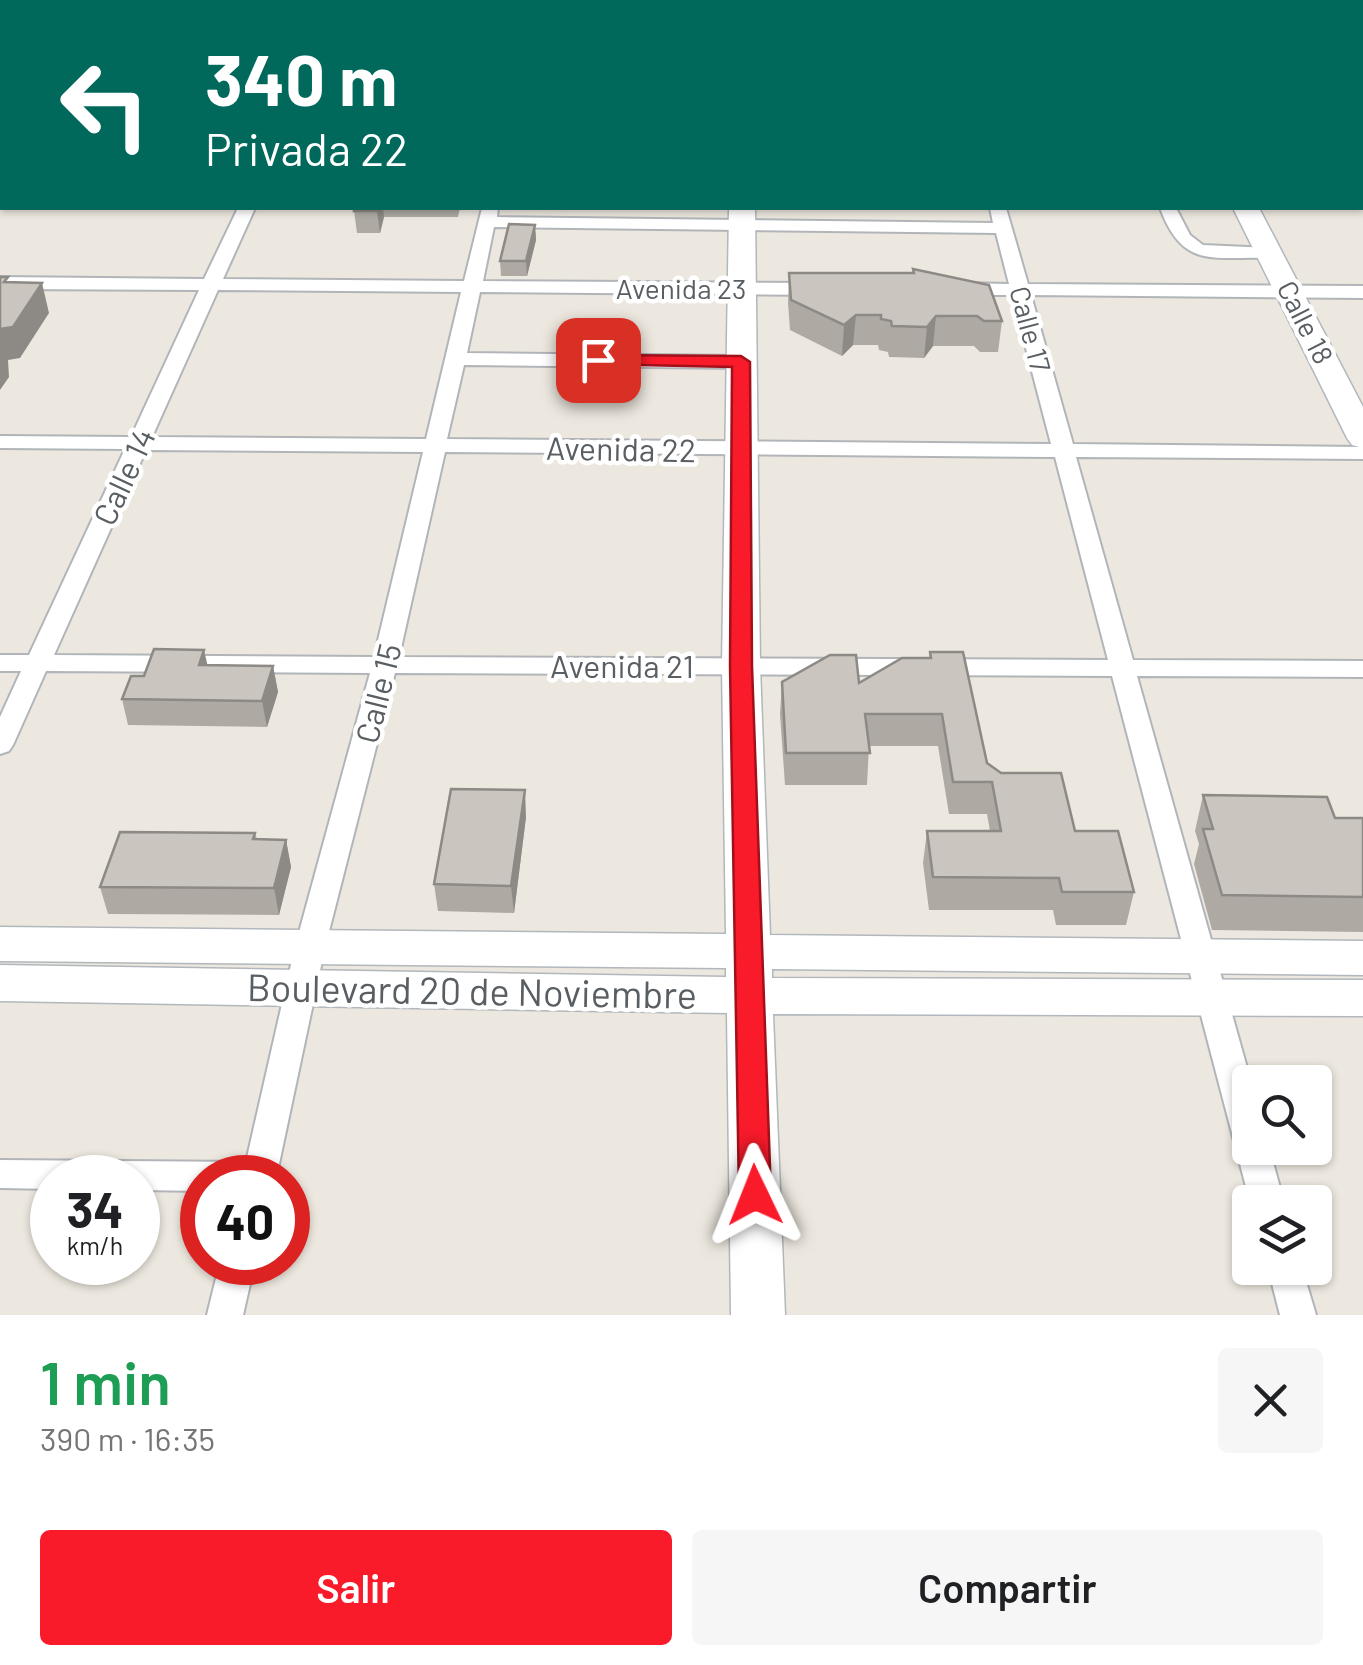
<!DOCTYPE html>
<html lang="es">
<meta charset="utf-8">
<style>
body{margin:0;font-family:Barlow,sans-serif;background:#f6f6f6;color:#202124;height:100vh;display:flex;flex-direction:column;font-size:38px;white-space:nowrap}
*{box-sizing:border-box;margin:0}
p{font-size:32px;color:#757577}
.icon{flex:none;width:55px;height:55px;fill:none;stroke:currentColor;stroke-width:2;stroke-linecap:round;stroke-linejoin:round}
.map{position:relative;height:1315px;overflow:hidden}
.sheet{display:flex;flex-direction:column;background:#fff;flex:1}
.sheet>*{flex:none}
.top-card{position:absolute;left:0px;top:0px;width:1365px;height:210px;box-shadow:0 2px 8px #0004;background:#00695c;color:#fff;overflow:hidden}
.tools{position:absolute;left:1232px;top:1065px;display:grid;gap:20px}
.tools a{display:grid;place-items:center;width:100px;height:100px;border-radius:10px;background:#fff;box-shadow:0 2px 8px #0004;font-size:50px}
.speed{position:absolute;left:30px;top:1155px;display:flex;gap:20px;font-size:50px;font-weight:700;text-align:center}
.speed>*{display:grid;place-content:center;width:130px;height:130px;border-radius:50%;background:#fff;box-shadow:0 2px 8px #0004;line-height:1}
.speed small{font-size:25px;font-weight:400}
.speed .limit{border:15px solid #d22;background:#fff;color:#111}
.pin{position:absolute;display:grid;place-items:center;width:85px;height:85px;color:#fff;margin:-42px;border-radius:20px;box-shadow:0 5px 15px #0006}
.me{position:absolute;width:110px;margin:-55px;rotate:358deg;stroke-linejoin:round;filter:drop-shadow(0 0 8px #0008)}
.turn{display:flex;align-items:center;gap:35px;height:210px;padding:0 40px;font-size:45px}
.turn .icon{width:130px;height:130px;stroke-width:2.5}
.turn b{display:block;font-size:70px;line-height:85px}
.round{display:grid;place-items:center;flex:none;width:105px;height:105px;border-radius:10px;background:#f6f6f6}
.overview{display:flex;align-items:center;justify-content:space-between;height:170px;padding:0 40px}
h1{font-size:60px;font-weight:600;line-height:75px;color:#1e9e55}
.cta{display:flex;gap:20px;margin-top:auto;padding:20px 40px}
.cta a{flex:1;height:115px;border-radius:10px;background:#f91a2a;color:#fff;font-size:40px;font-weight:600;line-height:115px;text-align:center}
.cta a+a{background:#f6f6f6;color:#202124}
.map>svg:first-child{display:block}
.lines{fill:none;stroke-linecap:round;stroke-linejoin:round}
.street-casing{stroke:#b1b5b9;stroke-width:4}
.secondary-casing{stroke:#b1b7bc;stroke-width:3}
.street{fill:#fff;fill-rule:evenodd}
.secondary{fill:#fff;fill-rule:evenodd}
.wall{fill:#aea9a3}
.shaded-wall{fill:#8d8a85}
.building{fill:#cac5be;stroke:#8d8a85;stroke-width:2.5}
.route{fill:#f91a2a;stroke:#a2111b;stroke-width:2.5}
.labels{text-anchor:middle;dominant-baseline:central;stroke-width:9;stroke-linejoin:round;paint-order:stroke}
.far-street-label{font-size:28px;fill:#585e62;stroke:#fff}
.street-label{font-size:32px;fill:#585e62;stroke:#fff}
.near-street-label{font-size:38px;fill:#585e62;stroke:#fff}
</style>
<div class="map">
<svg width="1363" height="1315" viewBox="0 0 1363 1315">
<rect width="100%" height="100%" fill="#ede8df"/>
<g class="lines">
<g class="street-casing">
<g id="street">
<rect x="529" y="0" width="14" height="2"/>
<rect x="933" y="0" width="14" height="2"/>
<polygon points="1245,0 1260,0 1261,2 1247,2"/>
<rect x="0" y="34" width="2" height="8"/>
<rect x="1362" y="42" width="1" height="8"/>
<rect x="0" y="117" width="2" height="10"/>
<rect x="1362" y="126" width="1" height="10"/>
<rect x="1362" y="159" width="1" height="11"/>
<path d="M 238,208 L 255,208 L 223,279 L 464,281 L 482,208 L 498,208 L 497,217 L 993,223 L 990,208 L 1006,208 L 1028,284 L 1363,286 L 1363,298 L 1031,295 L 1073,444 L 1363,447 L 1363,459 L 1076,457 L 1133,660 L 1363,661 L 1363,677 L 1137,676 L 1251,1082 L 1250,1148 L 1269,1148 L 1284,1202 L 1250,1202 L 1112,676 L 395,673 L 325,947 L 276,1178 L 202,1178 L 202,1191 L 138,1190 L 138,1178 L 52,1178 L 52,1189 L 0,1188 L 0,1160 L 246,1162 L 295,947 L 370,673 L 46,671 L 13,745 L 9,751 L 0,754 L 0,717 L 21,671 L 0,671 L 0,655 L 29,655 L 125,449 L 0,448 L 0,436 L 131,437 L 199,290 L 0,289 L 0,277 L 204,279 ZM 494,227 L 996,233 L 1009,284 L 960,283 L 951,289 L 960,295 L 1012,295 L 1051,444 L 447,439 L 464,365 L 741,368 L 751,362 L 741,356 L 467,353 L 480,292 L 820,295 L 829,289 L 820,283 L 483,281 ZM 218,290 L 461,292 L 426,439 L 152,437 ZM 146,450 L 423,452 L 374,657 L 54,655 ZM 445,452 L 1055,457 L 1108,660 L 399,657 Z"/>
<path d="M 1160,208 L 1176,208 L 1190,235 L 1203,245 L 1270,248 L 1279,253 L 1270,258 C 1213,256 1183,270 1160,208 Z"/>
<polygon points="220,1262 255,1262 243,1315 207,1315"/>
<polygon points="1268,1268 1302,1268 1316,1315 1280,1315"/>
</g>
</g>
<g class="secondary-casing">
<g id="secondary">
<rect x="727" y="0" width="20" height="2"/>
<polygon points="1126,0 1146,0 1147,2 1127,2"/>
<polygon points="2,183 2,202 0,203 0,184"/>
<polygon points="729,208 755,208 760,666 770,935 1363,941 1363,975 772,969 772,978 1363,980 1363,1016 773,1014 785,1315 731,1315 727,1013 0,1001 0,965 726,977 726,968 0,961 0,927 726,934 722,666"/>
<polygon points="1233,208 1259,208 1363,407 1363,448 1352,445 1347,438"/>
</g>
</g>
<use href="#street" class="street"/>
<use href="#secondary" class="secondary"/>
</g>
<g class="wall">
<rect x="0" y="59" width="2" height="53"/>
<polygon points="355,208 460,208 458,217 384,217 380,233 357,233 354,211"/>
<polygon points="535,225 536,240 527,276 501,276 500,261"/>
<polygon points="913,269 1002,321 998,352 980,352 974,346 933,346 924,358 889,357 888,352 879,350 878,345 853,345 842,356 790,330 788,303 789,273 913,273"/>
<polygon points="930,652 987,763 1075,831 1134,892 1126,925 1056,925 1053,910 929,910 923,863 927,831 990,831 987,814 949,814 938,746 869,746 867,785 785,785 780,714 782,682 859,683 929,658"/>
<polygon points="208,665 273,666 278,692 267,727 128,725 122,699 144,676"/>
<polygon points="1203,795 1335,818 1363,818 1363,932 1212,930 1194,864 1199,844 1195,831"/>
<polygon points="526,817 514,913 438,911 434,884"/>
<polygon points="255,833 257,839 286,840 291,867 279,915 108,914 100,887"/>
</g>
<g class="shaded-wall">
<polygon points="95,0 108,0 108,2 93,2"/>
<polygon points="378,208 383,208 384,217 380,233 377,211"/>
<polygon points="535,225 536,240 527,276 526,261"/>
<polygon points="42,283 49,313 20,358 8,360 9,377 0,390 0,329"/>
<polygon points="856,315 853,345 842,356 844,325"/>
<polygon points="936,316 933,346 924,358 927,327"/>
<polygon points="204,650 210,676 199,665"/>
<polygon points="273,666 278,692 267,727 262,701"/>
<polygon points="525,790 526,817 514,913 511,886"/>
<polygon points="286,840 291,867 279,915 274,888"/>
</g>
<g class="building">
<polygon points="37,0 95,0 93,2 35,2"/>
<rect x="0" y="59" width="2" height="33"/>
<polygon points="355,208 378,208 377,211 354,211"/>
<polygon points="509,224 535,225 526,261 500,261"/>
<polygon points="913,269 989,285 1002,321 984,321 977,316 936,316 927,327 892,326 891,321 881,319 881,315 856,315 844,325 791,300 789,273 914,273"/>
<polygon points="0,277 8,277 4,282 42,283 13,327 0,329 0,346"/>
<polygon points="154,649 204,650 199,665 273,666 262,701 122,699 131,676 144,676"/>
<polygon points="930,652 963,652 987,763 1001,773 1061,773 1075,831 1118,831 1134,892 1062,892 1059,878 933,877 927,831 1001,831 992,782 953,782 942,714 865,714 870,753 786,753 782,682 830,655 856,655 859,683 902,658 931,658"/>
<polygon points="451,789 525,790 511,886 434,884"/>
<polygon points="1203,795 1327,797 1335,818 1363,818 1363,897 1222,895 1203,829 1213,829"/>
<polygon points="120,832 255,833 253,839 286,840 274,888 100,887"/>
</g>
<polygon class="route" points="598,355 741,356 750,362 752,666 771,1195 766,1205 755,1209 744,1205 739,1195 730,666 732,367 592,364 589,360"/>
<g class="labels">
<g class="far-street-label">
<text x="681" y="288">Avenida 23</text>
<text transform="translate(1306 322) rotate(63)">Calle 18</text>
<text transform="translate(1031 329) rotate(75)">Calle 17</text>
</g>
<g class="street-label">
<text transform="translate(621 448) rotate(1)">Avenida 22</text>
<text transform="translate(123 476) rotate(-65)">Calle 14</text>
<text x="622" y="665">Avenida 21</text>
<text transform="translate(377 693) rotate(-76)">Calle 15</text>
</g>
<g class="near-street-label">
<text transform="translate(472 990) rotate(1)">Boulevard 20 de Noviembre</text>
</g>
</g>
</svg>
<div class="tools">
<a><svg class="icon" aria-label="search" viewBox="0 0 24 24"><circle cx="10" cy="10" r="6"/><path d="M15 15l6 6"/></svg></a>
<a><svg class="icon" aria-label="layers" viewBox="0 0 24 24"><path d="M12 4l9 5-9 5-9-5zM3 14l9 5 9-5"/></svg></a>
</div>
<div class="speed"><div>34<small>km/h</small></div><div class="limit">40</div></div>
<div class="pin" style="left:598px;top:360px;background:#d93025"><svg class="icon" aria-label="arrive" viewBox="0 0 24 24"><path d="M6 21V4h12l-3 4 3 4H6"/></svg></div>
<svg class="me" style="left:755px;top:1195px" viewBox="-20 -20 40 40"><path d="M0-17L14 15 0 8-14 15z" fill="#f91a2a" stroke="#fff" stroke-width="4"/></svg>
<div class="top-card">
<div class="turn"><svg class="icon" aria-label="left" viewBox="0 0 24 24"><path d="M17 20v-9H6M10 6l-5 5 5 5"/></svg><div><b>340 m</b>Privada 22</div></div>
</div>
</div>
<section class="sheet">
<div class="overview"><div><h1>1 min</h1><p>390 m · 16:35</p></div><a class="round"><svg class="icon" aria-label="close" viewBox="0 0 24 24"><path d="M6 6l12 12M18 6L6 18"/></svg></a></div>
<div class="cta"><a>Salir</a><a>Compartir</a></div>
</section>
